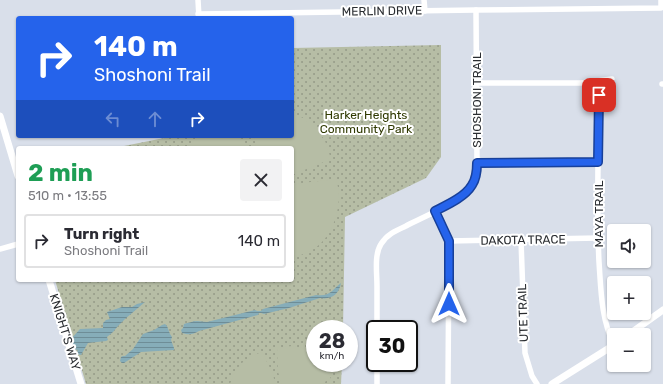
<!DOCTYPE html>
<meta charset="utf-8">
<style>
body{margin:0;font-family:Rubik,sans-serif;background:#f2f2f3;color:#2b2b33;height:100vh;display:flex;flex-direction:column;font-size:15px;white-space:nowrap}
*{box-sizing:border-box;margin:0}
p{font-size:13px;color:#7c7c81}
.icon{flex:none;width:22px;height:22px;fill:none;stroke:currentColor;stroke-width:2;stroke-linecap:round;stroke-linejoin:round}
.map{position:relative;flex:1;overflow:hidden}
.side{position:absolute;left:16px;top:146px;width:278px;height:136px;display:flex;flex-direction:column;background:#fff;border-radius:4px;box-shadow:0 1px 3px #0004}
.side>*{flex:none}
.guide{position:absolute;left:16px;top:16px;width:278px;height:122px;border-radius:4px;box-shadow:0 1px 3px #0004;background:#2563eb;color:#fff;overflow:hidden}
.controls{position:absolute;left:607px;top:224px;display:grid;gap:8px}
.controls a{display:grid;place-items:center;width:44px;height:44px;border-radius:4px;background:#fff;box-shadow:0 1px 3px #0004;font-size:20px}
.speed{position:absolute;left:306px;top:320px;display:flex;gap:8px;font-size:20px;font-weight:700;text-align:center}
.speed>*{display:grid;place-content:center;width:52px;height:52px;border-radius:50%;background:#fff;box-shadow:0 1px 3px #0004;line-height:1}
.speed small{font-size:10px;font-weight:400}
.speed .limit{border:2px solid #111;border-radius:6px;background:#fff;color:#111}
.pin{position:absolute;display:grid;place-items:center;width:34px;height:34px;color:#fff;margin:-17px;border-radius:8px;box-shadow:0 2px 6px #0006}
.me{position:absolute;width:44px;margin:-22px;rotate:0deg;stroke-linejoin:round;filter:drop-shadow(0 0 3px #0008)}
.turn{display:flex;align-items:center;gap:14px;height:84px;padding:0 12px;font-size:18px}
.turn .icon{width:52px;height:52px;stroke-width:2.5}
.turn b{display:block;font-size:28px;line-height:34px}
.lanes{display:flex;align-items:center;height:38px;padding:0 12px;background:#0003;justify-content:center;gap:20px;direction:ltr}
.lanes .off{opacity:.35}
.round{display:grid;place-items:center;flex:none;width:42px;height:42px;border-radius:4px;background:#f2f2f3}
.head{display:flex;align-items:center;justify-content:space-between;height:68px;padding:0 12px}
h1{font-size:24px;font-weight:700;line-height:30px;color:#1e9e55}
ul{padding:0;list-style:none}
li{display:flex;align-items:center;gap:12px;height:54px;margin:0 8px 6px;padding:0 4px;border:2px solid #e1e1e2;border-radius:4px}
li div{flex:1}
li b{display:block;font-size:15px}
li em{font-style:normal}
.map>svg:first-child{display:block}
.park{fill:url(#park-dots)}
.pitch{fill:#b6bda5}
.water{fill:url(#water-rules)}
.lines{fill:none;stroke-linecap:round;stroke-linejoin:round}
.street{stroke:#fff;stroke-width:5.5}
.secondary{stroke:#fff;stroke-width:7}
.route-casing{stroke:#184099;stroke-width:10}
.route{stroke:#2563eb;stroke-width:7}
.labels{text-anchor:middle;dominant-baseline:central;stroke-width:4;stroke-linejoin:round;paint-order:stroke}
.street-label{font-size:12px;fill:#2a2d31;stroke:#fff}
.park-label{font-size:12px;fill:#2f3901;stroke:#fff}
</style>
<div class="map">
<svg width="663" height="384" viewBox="0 0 663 384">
<defs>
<pattern id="park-dots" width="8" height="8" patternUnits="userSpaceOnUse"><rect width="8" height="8" fill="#b6bda5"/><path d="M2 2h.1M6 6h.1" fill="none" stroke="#949a87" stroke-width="1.8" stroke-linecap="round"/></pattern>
<pattern id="water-rules" width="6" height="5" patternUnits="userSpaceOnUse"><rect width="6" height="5" fill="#86adb9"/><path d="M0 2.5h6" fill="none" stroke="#6e8d97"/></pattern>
</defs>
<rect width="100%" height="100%" fill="#d9dfea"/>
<polygon class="park" points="441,45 441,157 426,178 345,217 343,329 315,329 315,363 342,363 341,384 86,384 55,280 292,280 292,148 114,148 164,138 164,136 292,136 292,48"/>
<g class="pitch">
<polygon points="292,113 303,118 313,126 325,141 331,159 292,175 292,148 256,148 254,136 292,136"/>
<polygon points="198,136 240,136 244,148 190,148 193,142"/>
<path d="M 336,179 C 337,184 339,189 339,194 C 339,215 331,239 312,250 C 306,253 298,256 292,259 L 292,185 L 302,183 Z"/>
<polygon points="292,346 302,348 314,353 315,355 315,363 324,363 331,379 320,384 282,384 278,372 277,348"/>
<path d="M 262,352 L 273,374 L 275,384 L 230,384 C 236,366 244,358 262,352 Z"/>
</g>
<g class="water">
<path d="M 341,283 C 339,294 332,300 320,298 L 289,308 L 268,313 L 264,314 L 261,313 L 259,313 L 258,315 L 199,331 C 192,335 189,335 182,333 L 181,330 L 183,328 L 184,324 C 188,323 193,321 197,321 C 201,321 203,322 207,322 L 255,310 L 257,311 L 261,311 L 263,309 L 316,295 C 330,297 332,290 341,283 Z"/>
<polygon points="145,302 125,319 118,326 113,332 107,337 108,340 106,341 88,343 81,355 76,354 78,350 74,349 71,339 80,329 103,328 103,323 106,320 110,319 107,312 122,307 132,307 137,304"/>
<polygon points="165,324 167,326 170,334 172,337 171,340 174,348 174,350 141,352 124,363 122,363 120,361 121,357 123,356 125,356 133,349 143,334 154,330 162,325"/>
</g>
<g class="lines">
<g class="street">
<polyline points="198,0 199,18"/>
<polyline points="424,0 425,11"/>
<polyline points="198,14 476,10 661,8 661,0"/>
<path d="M 599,81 C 599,141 596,202 599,262 C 601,290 601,319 614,345"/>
<polyline points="477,83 581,83 612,79"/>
<polyline points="662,84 663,84"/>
<polyline points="477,163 598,162"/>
<polyline points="435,211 449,241 448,384"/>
<polyline points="521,240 525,353 532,376 537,384"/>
<polyline points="449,241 598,238"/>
<polyline points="0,249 18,244"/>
<path d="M 377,329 C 377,315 377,300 377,286 C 377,273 374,255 381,244 C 387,234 397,230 406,226 C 423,217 464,201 473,184 C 476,178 477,170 477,163 L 476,10"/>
<polyline points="377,363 377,384"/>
</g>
<g class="secondary">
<polyline points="0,116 18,176"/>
<polyline points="49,280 81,384"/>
<polyline points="628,335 663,310"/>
<polyline points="552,384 614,345"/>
</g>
</g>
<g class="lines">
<g class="route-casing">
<path id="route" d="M 449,304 L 449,241 L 435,211 C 447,205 465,197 472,185 C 476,179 477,171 477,163 L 598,162 L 599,95"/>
</g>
<use href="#route" class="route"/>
</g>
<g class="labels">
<g class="street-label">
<text transform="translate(382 11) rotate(-1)">MERLIN DRIVE</text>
<text transform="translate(477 100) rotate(-90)">SHOSHONI TRAIL</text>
<text transform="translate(599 214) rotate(-90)">MAYA TRAIL</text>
<text transform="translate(523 240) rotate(-1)">DAKOTA TRACE</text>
<text transform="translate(523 313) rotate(-92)">UTE TRAIL</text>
<text transform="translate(65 332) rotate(73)">KNIGHT'S WAY</text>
</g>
<g class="park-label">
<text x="366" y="115">Harker Heights<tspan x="366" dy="14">Community Park</tspan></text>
</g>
</g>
</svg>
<div class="controls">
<a><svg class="icon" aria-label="sound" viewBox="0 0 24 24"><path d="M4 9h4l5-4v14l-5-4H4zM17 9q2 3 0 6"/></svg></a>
<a>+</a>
<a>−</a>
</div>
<div class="speed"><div>28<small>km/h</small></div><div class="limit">30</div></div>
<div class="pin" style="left:599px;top:95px;background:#d93025"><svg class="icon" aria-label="arrive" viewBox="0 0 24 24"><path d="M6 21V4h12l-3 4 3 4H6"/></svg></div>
<svg class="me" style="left:449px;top:304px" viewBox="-20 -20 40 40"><path d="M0-17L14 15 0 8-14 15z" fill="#2563eb" stroke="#fff" stroke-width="4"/></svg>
<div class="guide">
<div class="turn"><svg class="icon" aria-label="right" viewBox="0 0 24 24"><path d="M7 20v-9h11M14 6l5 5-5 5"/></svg><div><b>140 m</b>Shoshoni Trail</div></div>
<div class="lanes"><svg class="icon off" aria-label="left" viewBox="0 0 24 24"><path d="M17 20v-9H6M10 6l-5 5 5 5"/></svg><svg class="icon off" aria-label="ahead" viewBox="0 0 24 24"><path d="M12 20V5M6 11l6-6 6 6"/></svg><svg class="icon" aria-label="right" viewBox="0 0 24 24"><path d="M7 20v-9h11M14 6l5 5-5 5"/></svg></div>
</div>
<section class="side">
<div class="head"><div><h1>2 min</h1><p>510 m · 13:55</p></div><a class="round"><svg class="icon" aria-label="close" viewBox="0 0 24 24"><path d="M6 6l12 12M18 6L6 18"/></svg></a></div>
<ul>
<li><svg class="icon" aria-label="right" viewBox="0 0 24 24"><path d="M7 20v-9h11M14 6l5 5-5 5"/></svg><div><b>Turn right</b><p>Shoshoni Trail</p></div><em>140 m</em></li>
</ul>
</section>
</div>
